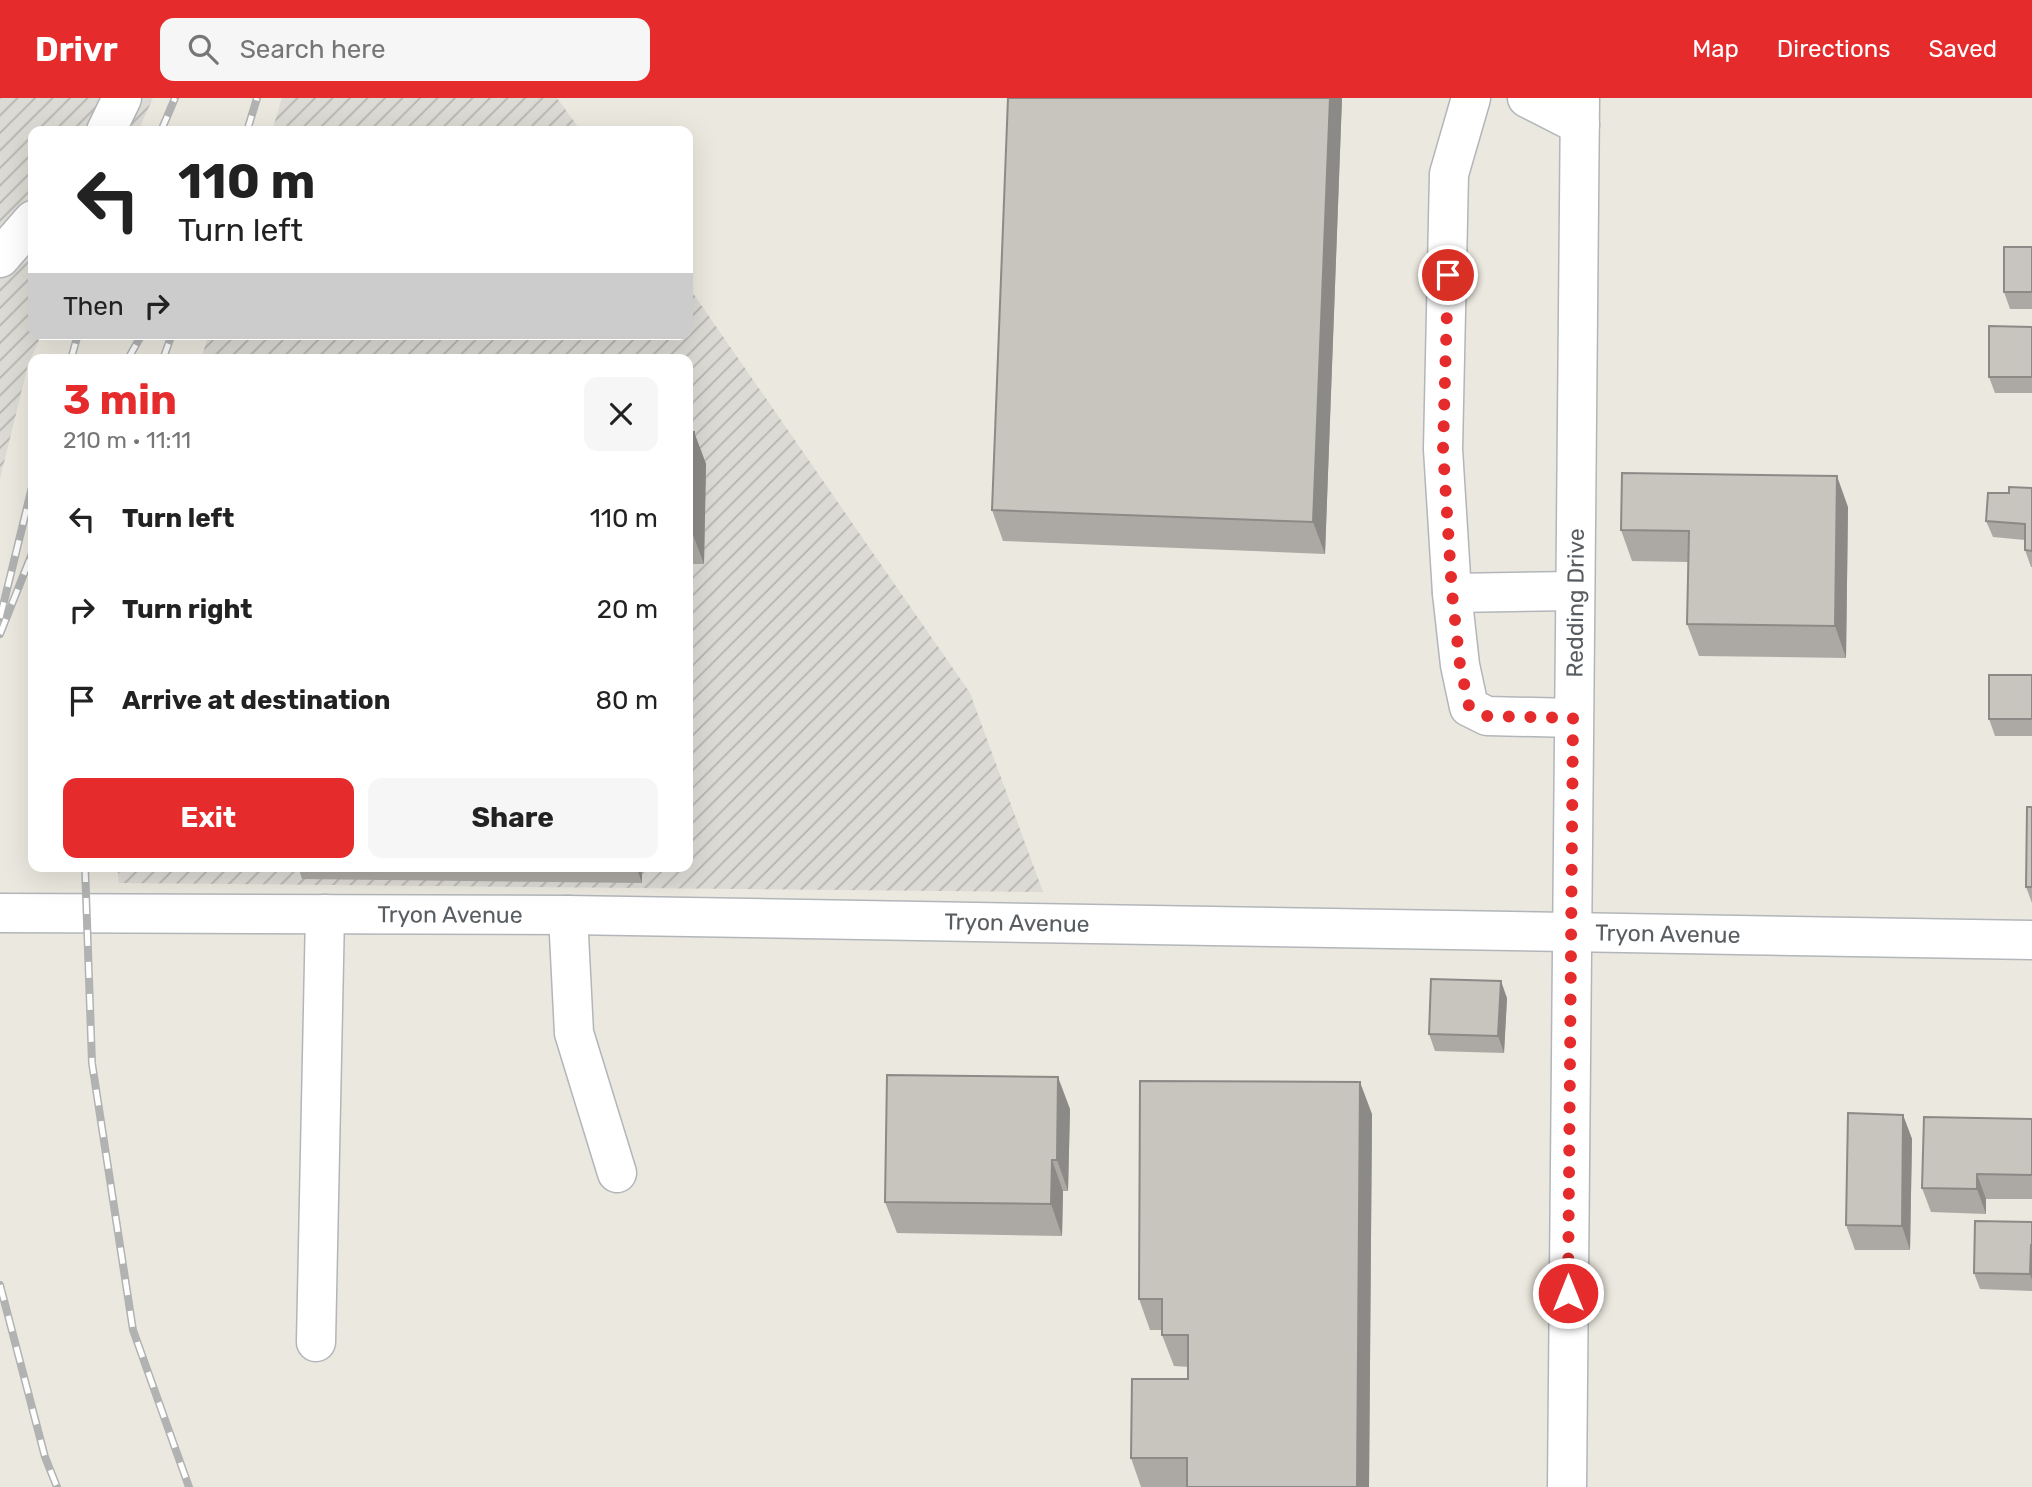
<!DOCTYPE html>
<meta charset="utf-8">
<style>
body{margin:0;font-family:Rubik,sans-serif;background:#f6f6f6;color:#222;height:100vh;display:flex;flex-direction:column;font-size:26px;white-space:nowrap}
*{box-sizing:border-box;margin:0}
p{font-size:23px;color:#767676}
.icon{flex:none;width:38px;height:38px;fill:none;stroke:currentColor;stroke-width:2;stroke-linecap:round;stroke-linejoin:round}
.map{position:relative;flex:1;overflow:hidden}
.panel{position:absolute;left:28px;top:256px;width:665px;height:518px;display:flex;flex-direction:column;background:#fff;border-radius:14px;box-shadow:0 7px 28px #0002}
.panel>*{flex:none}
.banner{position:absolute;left:28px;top:28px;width:665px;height:214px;border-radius:14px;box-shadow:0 7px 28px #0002;background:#fff;color:#222;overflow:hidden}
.pin{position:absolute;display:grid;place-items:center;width:60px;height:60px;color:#fff;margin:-30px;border:4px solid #fff;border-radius:50%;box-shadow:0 2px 7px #0007}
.me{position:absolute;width:77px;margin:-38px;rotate:0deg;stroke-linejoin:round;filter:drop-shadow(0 0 5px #0008)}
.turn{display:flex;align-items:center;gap:24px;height:147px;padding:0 35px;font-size:32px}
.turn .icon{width:91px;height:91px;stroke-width:2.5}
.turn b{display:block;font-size:49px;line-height:60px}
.then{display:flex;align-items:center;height:66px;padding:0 35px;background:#0003;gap:14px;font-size:26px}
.round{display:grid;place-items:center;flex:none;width:74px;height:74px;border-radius:14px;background:#f6f6f6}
.headline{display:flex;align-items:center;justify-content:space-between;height:119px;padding:0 35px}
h1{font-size:42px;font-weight:700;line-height:52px;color:#e62b2d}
.primary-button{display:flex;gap:14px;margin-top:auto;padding:14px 35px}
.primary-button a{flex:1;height:80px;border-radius:14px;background:#e62b2d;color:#fff;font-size:28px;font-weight:700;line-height:80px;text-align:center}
.primary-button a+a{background:#f6f6f6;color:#222}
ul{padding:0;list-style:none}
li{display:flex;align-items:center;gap:21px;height:91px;padding:0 35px}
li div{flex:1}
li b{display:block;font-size:26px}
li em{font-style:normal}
header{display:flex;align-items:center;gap:42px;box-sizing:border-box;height:98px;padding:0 35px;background:#e62b2d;color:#fff}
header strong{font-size:33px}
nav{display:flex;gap:38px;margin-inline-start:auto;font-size:24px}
.search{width:490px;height:63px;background:#f6f6f6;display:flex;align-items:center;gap:18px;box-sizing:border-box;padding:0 24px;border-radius:14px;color:#767676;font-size:26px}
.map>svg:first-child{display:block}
.industrial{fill:url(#industrial-furrows)}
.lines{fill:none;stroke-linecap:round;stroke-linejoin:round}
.minor-casing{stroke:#b2b6ba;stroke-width:41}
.minor{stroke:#fff;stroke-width:38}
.rail-casing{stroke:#b1b2b2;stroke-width:8}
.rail{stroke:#fff;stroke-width:5;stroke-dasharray:16;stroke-linecap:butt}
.wall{fill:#aca9a4}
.shaded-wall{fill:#8c8a86}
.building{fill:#c8c5bf;stroke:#8c8a86;stroke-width:2}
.route{stroke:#e62b2d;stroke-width:12;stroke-dasharray:0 21.6}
.labels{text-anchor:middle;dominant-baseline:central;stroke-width:7;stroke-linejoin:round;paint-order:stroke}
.street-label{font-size:23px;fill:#585d61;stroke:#fff}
</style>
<header>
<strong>Drivr</strong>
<div class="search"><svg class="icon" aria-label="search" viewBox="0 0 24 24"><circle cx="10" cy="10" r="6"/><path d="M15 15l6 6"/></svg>Search here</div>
<nav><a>Map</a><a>Directions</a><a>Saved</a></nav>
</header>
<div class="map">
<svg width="2032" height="1389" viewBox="0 0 2032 1389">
<defs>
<pattern id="industrial-furrows" width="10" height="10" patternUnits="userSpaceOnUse" patternTransform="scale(1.75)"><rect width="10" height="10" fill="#dcdad4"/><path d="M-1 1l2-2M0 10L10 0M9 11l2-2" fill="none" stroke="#b5b4af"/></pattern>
</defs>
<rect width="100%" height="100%" fill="#ebe8df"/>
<g class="industrial">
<polygon points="0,0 153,0 138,33 33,33 33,236 42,236 28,267 0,381"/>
<polygon points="282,0 557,0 581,33 272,33"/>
<polygon points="688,188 970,595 1043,794 119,785 117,768 688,768 688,261 201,261 209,236 688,236"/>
</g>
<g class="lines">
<g class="minor-casing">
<g id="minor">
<polyline points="1471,0 1449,76 1443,351 1452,495 1574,493"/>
<polyline points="1527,0 1580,27"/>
<polyline points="106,33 122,0"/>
<polyline points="0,160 33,122"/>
<polyline points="1452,495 1460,567 1469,609 1487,618 1573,620"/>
<path id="s1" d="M 0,815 L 568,817 L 2032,842"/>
<polyline points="568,817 574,935 617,1075"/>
<polyline points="316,1244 325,816"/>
<path id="s2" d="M 1567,1389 L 1580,0"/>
</g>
</g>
<use href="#minor" class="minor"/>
<g class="rail-casing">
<g id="rail">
<polyline points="161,33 175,0"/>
<polyline points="247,33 257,0"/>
<polyline points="71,261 78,236"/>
<polyline points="128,261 142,236"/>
<polyline points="163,261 172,236"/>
<polyline points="0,520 33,385"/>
<polyline points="0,536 33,453"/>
<polyline points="85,768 92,965 133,1232 189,1389"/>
<polyline points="0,1187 45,1359 57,1389"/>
</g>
</g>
<use href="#rail" class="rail"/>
</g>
<g class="wall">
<polygon points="1008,0 1342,0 1325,456 1003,443 992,412"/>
<polygon points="2032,149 2032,211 2010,211 2004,194"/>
<polygon points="2032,229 2032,295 1995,295 1989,279"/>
<polygon points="688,334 694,334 706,366 704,466 688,466"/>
<polygon points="2032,390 2032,469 2031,469 2025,452 2025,442 1993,439 1986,423 2009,395"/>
<polygon points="1848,409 1846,560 1699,558 1687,526 1688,464 1632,463 1621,432"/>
<polygon points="2032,577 2032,638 1995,638 1989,621"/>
<polygon points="2032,709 2032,805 2026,789"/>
<polygon points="298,768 642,768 642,785 302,781"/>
<polygon points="1507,900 1504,955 1435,953 1429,936"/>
<polygon points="1070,1011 1068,1093 1063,1093 1062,1138 897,1135 885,1104"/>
<polygon points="1372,1016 1369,1389 1141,1389 1131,1360 1188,1281 1188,1269 1174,1268 1162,1237 1162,1232 1150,1232 1139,1201"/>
<polygon points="1903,1017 1912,1041 1910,1152 1855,1152 1846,1127"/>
<polygon points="2032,1021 2032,1101 1986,1101 1986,1116 1931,1114 1922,1090"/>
<polygon points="2032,1124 2032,1193 1980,1191 1974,1175"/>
</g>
<g class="shaded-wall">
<polygon points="1330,0 1342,0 1325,456 1313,424"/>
<polygon points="694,334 706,366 704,466 692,434"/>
<polygon points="1837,378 1848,409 1846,560 1835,528"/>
<polygon points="636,768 642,768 642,785"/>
<polygon points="1501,883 1507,900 1504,955 1498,938"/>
<polygon points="1058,979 1070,1011 1068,1093 1057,1062"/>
<polygon points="1360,984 1372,1016 1369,1389 1357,1389"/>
<polygon points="1903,1017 1912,1041 1910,1152 1902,1128"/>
<polygon points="1052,1062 1063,1093 1062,1138 1051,1106"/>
<polygon points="1977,1076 1986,1101 1986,1116 1977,1091"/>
<polygon points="2031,1147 2032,1150 2032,1182 2030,1176"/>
</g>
<g class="building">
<polygon points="1008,0 1330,0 1313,424 992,412"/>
<rect x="2004" y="149" width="28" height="45"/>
<polygon points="1989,228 2032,229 2032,279 1989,279"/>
<polygon points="688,334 694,334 692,434 688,434"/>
<polygon points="1622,375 1837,378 1835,528 1687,526 1689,433 1621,432"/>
<polygon points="2009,389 2032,390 2032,453 2025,452 2025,426 1986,423 1988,395 2009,395"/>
<rect x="1989" y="577" width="43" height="44"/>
<polygon points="2027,709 2032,709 2032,789 2026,789"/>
<polygon points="1431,881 1501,883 1498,938 1429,936"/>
<polygon points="887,977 1058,979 1057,1062 1052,1062 1051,1106 885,1104"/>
<polygon points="1140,983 1360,984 1357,1389 1187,1389 1187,1360 1131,1360 1132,1281 1188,1281 1188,1237 1162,1237 1162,1201 1139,1201"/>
<polygon points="1848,1015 1903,1017 1902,1128 1846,1127"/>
<polygon points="1924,1019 2032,1021 2032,1077 1977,1076 1977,1091 1922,1090"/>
<polygon points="1975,1123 2032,1124 2032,1147 2031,1147 2030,1176 1974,1175"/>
</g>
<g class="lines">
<polyline class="route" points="1448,177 1443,351 1452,495 1460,567 1469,608 1487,618 1573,620 1568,1195"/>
</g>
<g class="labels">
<g class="street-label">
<text stroke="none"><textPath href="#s2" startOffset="884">Redding Drive</textPath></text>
<text stroke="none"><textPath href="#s1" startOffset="450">Tryon Avenue</textPath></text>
<text stroke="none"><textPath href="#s1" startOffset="1017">Tryon Avenue</textPath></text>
<text stroke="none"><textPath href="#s1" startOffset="1668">Tryon Avenue</textPath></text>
</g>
</g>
</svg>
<div class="pin" style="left:1448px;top:177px;background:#d93025"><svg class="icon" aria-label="arrive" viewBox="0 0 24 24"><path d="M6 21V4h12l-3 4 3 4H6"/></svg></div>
<svg class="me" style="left:1568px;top:1195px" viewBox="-20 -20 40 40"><circle r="17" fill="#e62b2d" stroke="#fff" stroke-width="3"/><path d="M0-11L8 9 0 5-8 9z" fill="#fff"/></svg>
<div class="banner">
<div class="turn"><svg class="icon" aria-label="left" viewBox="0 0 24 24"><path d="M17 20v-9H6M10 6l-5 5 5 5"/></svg><div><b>110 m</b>Turn left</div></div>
<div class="then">Then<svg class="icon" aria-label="right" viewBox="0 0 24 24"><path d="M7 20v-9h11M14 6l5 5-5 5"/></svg></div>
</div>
<section class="panel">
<div class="headline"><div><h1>3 min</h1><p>210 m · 11:11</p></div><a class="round"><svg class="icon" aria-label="close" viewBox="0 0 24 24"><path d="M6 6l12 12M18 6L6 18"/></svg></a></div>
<ul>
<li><svg class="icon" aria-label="left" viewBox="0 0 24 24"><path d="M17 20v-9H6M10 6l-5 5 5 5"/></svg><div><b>Turn left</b></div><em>110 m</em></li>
<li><svg class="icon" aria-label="right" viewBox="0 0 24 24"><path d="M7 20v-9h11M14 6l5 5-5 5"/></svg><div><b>Turn right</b></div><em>20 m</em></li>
<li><svg class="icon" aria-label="arrive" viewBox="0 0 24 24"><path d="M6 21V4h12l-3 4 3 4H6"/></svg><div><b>Arrive at destination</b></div><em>80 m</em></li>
</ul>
<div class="primary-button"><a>Exit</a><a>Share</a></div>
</section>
</div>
